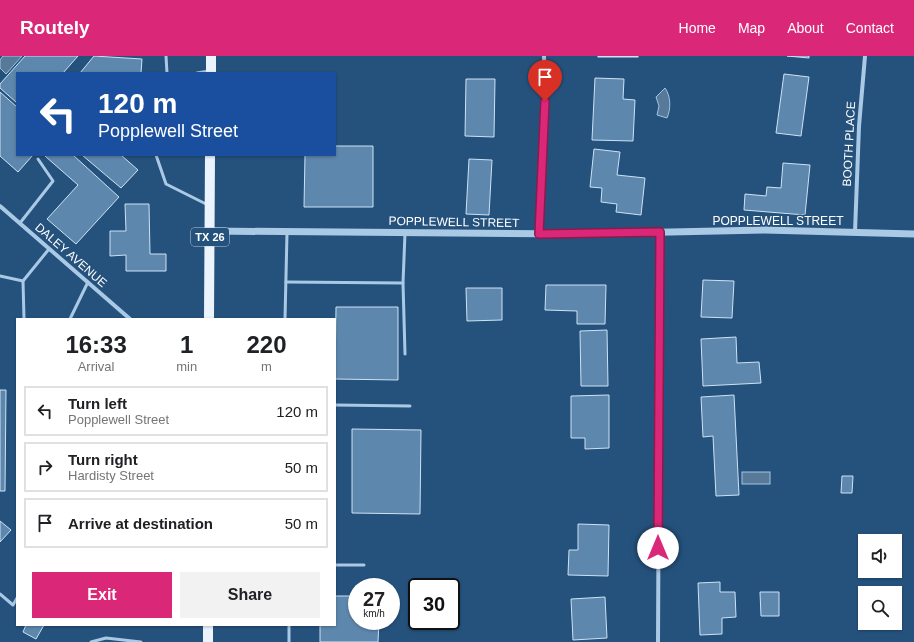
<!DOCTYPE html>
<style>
body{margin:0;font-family:Helvetica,sans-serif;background:#f2f2f2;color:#202124;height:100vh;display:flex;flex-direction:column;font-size:15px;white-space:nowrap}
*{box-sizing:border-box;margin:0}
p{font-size:13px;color:#757577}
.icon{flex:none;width:22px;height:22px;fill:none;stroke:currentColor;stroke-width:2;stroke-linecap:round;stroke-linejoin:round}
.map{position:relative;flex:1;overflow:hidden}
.sheet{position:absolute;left:16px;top:262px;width:320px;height:308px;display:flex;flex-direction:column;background:#fff;border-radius:0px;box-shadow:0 1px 3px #0004}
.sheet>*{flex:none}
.top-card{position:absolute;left:16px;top:16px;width:320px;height:84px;border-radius:0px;box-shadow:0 1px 3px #0004;background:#1a4fa0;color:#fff;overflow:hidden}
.controls{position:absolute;left:858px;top:478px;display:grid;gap:8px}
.controls a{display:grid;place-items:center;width:44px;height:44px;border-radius:0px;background:#fff;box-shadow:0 1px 3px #0004;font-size:20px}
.speed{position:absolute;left:348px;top:522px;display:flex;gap:8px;font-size:20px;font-weight:700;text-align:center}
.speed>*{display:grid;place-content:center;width:52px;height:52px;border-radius:50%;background:#fff;box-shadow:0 1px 3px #0004;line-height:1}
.speed small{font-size:10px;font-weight:400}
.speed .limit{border:2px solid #111;border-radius:6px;background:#fff;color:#111}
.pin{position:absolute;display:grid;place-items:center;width:34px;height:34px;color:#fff;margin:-41px -17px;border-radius:50% 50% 50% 0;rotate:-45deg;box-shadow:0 0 4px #0007}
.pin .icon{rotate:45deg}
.me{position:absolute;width:44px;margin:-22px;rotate:0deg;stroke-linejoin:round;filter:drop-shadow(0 0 3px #0008)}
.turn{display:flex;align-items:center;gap:14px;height:84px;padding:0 16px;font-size:18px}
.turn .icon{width:52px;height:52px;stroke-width:2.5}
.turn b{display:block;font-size:28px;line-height:34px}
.eta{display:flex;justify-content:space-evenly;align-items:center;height:68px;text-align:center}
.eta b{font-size:24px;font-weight:700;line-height:28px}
.button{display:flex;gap:8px;margin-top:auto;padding:8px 16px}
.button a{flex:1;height:46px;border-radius:0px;background:#db2777;color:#fff;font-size:16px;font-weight:700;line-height:46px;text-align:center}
.button a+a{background:#f2f2f2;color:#202124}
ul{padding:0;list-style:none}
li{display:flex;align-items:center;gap:12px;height:50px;margin:0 8px 6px;padding:0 8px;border:2px solid #e0e0e0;border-radius:0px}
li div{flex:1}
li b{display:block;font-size:15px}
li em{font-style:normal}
header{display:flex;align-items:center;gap:24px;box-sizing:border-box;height:56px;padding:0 20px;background:#db2777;color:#fff}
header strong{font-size:19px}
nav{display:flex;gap:22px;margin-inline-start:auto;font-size:14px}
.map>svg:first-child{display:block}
.water{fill:#597998;stroke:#9fc5e6}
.building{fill:#5e87ae;stroke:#cde2f4}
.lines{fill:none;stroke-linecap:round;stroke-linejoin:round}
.service{stroke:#aac9e5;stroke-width:3}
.minor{stroke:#aac9e5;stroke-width:4}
.tertiary{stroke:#aac9e5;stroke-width:7}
.primary{stroke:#ebf3fd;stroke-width:10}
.route-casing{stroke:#8e194d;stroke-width:10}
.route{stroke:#db2777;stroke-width:7}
.labels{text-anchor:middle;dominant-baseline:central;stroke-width:3;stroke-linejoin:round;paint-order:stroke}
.shield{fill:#25527d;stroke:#becbd8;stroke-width:1}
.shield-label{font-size:11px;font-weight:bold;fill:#fff}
.street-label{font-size:12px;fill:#fff;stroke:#25527d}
</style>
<header>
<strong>Routely</strong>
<nav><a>Home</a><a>Map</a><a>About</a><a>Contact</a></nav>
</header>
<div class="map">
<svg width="914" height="586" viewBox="0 0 914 586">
<rect width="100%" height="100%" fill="#25527d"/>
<g class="water">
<polygon points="3,0 22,0 6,18 0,12 0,4"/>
<path d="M 665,32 C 671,40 671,53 667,62 L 657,59 L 659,50 L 656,41 Z"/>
<rect x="742" y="416" width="28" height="12"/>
</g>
<g class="building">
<polygon points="25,0 78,0 63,17 17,17 17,47 0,32 0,28"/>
<polygon points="94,0 142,3 141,17 80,17"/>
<rect x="598" y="0" width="40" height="1"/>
<polygon points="787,0 809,0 809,2"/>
<polygon points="784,18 809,21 801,80 776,77"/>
<polygon points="595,22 624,23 623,43 635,44 633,85 592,84"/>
<polygon points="466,23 495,23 494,81 465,80"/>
<polygon points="0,36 17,51 17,99 33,99 18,116 0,100"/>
<polygon points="335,90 373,90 373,151 304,151 305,99 335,99"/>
<polygon points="594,93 620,96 617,119 645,122 641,159 616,156 617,148 601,146 602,132 590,131"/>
<polygon points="46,99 73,99 119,141 76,188 47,163 78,129 45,100"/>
<polygon points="82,99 121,99 138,114 121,132"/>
<polygon points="469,103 492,104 489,159 466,158"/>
<polygon points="783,107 810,109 805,159 744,154 745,138 766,140 767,131 781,132"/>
<polygon points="125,148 149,148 150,198 166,198 166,215 126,215 126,199 110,200 110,175 126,175"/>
<polygon points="703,224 734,225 732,262 701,261"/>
<polygon points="546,229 606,229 605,268 577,268 577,255 545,254"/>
<polygon points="466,232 502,232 502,264 467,265"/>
<polygon points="336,251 398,251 398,324 335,323"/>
<polygon points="607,274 608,330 581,330 580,275"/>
<polygon points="736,281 737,307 759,306 761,327 703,330 701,283"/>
<polygon points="0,334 6,334 5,435 0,435"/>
<polygon points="609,339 609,392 585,393 585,382 571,382 571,340"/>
<polygon points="734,339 739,439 716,440 713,380 703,381 701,341"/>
<polygon points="352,373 421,374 420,458 352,457"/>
<polygon points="842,420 853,420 852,437 841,437"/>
<polygon points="0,465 11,474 0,486"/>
<polygon points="578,468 609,469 608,520 568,519 569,494 578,494"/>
<polygon points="720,526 720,536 735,536 736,561 722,562 722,578 700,579 698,527"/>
<polygon points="760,536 779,536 779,560 761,560"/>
<polygon points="335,540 357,540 357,565 379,565 378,586 320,586 320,569 335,569"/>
<polygon points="605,541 607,582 573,584 571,543"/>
<polygon points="26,569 44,569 36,583 23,576"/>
</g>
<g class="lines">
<g class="service">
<polyline points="166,0 167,17"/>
<polyline points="197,17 209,15"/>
<polyline points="156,99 166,128 208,149"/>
<polyline points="20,167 53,125 38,103"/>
<polyline points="0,220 23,225"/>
<polyline points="286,226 403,227 405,177"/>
<polyline points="403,227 405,298"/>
<polyline points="24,263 23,225 49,193"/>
<polyline points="70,263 88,226"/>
<polyline points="285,263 287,177"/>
<polyline points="335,349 410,350"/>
<polyline points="335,509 364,509"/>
<polyline points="0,538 13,549 17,542"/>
<polyline points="91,586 106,582 141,586"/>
<polyline points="289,586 289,569"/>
</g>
<g class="minor">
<polyline points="0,150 130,263"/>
<polyline points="855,176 859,70 865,0"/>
<polyline points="539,178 545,45 544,0"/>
<polyline points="658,586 660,177"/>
</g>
<polyline class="tertiary" points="210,175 577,178 765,174 914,178"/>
<g class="primary">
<polyline points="211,17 211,0"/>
<polyline points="209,263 210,99"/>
<polyline points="208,586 208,569"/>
</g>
</g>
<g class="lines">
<g class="route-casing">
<polyline id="route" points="545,45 539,178 660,176 658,492"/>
</g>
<use href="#route" class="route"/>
</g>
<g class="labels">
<rect class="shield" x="191" y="172" width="38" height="18" rx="3"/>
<g class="shield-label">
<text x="210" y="181">TX 26</text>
</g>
<g class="street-label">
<text transform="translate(849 88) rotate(-87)">BOOTH PLACE</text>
<text x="778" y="165">POPPLEWELL STREET</text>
<text transform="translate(454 166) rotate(1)">POPPLEWELL STREET</text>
<text transform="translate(71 199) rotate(41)">DALEY AVENUE</text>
</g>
</g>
</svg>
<div class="controls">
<a><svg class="icon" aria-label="sound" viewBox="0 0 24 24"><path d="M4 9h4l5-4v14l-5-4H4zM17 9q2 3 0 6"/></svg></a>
<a><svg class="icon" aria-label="search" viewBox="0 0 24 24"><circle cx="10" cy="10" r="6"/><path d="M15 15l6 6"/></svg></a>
</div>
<div class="speed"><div>27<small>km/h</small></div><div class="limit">30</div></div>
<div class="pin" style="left:545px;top:45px;background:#d93025"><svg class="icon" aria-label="arrive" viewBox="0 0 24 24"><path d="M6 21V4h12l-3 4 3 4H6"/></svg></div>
<svg class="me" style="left:658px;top:492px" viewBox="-20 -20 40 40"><circle r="19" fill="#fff"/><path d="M0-13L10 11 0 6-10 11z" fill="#db2777"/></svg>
<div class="top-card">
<div class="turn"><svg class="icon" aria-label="left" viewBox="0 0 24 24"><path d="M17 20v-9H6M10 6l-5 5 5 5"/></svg><div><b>120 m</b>Popplewell Street</div></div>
</div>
<section class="sheet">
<div class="eta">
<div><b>16:33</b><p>Arrival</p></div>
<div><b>1</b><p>min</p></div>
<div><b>220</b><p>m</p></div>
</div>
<ul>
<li><svg class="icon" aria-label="left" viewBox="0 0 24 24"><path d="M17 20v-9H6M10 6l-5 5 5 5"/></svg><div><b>Turn left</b><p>Popplewell Street</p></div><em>120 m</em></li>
<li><svg class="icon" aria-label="right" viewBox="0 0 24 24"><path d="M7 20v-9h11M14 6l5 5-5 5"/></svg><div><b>Turn right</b><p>Hardisty Street</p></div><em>50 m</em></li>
<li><svg class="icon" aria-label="arrive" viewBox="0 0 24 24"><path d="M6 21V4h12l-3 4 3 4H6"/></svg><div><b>Arrive at destination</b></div><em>50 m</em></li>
</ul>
<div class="button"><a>Exit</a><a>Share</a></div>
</section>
</div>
